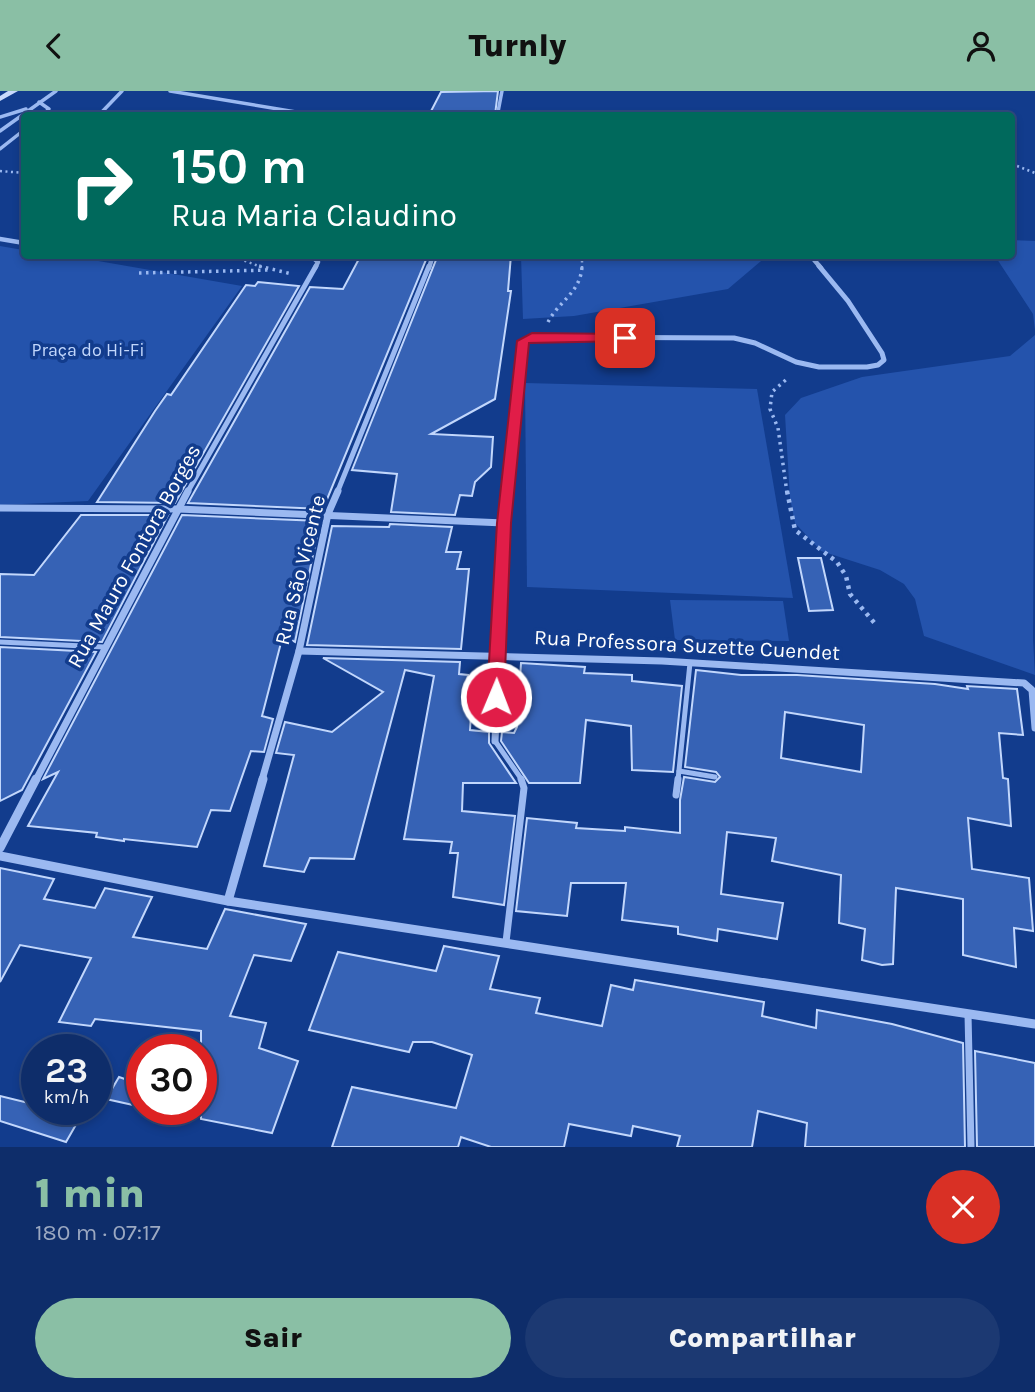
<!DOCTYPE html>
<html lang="pt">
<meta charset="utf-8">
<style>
body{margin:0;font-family:Karla,sans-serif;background:#1c3972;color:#f1f3f6;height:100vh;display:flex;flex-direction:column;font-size:26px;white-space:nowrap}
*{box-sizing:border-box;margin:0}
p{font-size:23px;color:#9ba8c1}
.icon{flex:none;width:38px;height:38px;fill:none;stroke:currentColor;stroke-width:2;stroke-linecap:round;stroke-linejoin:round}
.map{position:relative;height:1056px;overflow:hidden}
.drawer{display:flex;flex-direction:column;background:#0e2d6a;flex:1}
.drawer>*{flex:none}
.guide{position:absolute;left:21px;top:21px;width:994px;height:147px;border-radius:7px;box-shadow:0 4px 10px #0003,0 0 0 2px #2e497e;background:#00695c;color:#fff;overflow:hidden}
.speed{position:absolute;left:21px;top:943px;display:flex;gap:14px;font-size:35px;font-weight:700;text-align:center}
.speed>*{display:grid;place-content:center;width:91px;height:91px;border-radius:50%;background:#0e2d6a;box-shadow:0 4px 10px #0003,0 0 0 2px #2e497e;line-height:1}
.speed small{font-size:18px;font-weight:400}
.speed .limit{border:10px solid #d22;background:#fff;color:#111}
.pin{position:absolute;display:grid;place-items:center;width:60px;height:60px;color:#fff;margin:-30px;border-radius:14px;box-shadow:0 4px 10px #0006}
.me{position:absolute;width:77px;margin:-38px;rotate:1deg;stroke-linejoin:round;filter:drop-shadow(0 0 5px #0008)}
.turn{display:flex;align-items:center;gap:24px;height:147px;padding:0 35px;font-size:32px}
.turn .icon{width:91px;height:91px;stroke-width:2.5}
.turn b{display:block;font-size:49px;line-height:60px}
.round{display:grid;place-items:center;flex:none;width:74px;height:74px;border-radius:37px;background:#1c3972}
.head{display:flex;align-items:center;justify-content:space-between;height:119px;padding:0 35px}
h1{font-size:42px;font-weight:800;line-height:52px;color:#8abfa5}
.primary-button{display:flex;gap:14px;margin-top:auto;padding:14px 35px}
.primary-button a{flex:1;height:80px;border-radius:42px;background:#8abfa5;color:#111;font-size:28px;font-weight:800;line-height:80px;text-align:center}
.primary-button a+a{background:#1c3972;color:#f1f3f6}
header{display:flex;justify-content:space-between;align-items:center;height:91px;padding:0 35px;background:#8abfa5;color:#111;font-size:32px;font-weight:800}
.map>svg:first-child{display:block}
.green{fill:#2453ac}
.building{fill:#3662b5;stroke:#c2d7fc;stroke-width:2;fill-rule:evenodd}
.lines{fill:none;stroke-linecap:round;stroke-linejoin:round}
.path-far2{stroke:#9bb9f1;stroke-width:2.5;stroke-dasharray:2 3.5;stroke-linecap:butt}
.path-far1{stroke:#9bb9f1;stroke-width:3.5;stroke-dasharray:2.5 4.5;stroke-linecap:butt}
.path{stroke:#9bb9f1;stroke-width:4.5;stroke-dasharray:3.5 5;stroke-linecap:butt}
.lane-far2{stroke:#9bb9f1;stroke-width:3.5}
.lane-far1{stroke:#9bb9f1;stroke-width:5}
.lane{stroke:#9bb9f1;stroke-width:7}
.street-far3{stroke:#9bb9f1;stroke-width:4.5}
.street-far2{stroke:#9bb9f1;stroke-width:5}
.street-far1{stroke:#9bb9f1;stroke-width:7}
.street{stroke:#9bb9f1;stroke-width:9}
.secondary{fill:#cadafc;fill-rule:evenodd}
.route{fill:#e11d48;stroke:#92132f;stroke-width:2}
.labels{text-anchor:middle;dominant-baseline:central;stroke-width:7;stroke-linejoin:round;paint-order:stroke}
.far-park-label{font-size:18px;fill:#c2d7fc;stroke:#123c8d}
.street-label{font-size:21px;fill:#fff;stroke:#123c8d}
</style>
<header><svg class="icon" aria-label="back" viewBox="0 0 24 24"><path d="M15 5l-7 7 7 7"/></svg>Turnly<svg class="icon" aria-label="person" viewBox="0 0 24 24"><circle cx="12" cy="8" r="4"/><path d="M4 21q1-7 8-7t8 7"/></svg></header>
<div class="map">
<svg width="1035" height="1056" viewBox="0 0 1035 1056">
<rect width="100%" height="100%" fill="#123c8d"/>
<g class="green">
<polygon points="1012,149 1035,150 1035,239 1033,223 995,165 1012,164"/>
<polygon points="0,155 23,159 24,164 81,167 242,195 88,410 0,414"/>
<polygon points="521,165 521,164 767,165 728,198 574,225 523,228"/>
<polygon points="1035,244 1033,549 1035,584 924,545 915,508 904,493 880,479 821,460 795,432 790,407 785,324 801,307 862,286 1010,265"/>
<polygon points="525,292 757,298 793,507 527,496"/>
<polygon points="670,509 783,510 789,550 675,549"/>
</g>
<g class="building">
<polygon points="498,0 495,24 429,24 441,1"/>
<polygon points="361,164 428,164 323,418 188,412 310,196 343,198"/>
<polygon points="438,164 511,164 508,200 511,200 495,308 431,343 493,346 491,376 475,391 472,405 460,404 455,424 391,421 397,383 352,379"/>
<polygon points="258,191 299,195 175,412 97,411 155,320 167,303 171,304 246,194 255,195"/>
<polygon points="81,424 168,424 102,551 0,546 0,483 34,484"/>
<polygon points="182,424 320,430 295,551 283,544 262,625 273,628 264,661 251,660 230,720 211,719 197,756 124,748 124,750 96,746 97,742 28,735 58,681 43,688"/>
<polygon points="390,433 452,436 446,461 461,461 457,478 469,478 461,558 307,554 332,435 389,436"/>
<polygon points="798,467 821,467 833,519 809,520"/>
<polygon points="0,556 96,561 22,699 0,710"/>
<polygon points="323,567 460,571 459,583 468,584 465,604 472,606 470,639 489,641 489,652 516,692 463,692 462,720 515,725 504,814 453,806 458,762 450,762 452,751 404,748 434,585 405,579 354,768 310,767 304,781 264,775 294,664 276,662 285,631 332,641 383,601"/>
<polygon points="521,572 585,576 584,582 632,584 632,590 682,595 673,681 632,679 631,635 586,629 580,692 529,692 501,650 502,641 514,642 517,636"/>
<path d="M 696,579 L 741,584 L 797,584 L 935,593 L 968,598 L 967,595 L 1017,598 L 1023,644 L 999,642 L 1003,687 L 1008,688 L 1011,735 L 968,727 L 972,778 L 1029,787 L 1033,840 L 1014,837 L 1016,876 L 963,864 L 963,808 L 896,797 L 893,873 L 882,874 L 862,869 L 865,838 L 839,832 L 841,784 L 772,770 L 776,747 L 727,741 L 721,803 L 783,812 L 777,848 L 718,838 L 717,850 L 678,843 L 678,836 L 622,829 L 626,792 L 571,792 L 567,825 L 516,820 L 527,727 L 577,732 L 576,737 L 625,740 L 625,736 L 680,742 L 680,709 L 684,686 L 715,691 L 720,686 L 716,681 L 685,676 ZM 785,621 L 864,634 L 861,681 L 781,667 Z"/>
<polygon points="0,777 54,788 44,808 95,817 105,797 152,806 133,846 207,858 225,818 306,833 291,870 254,864 230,925 266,932 259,957 298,970 272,1042 201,1028 201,940 95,928 91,935 59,931 91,867 20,854 0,891"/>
<polygon points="444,855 499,865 490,898 540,907 536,922 602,935 611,894 633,899 635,889 764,911 762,925 816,937 817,919 892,933 963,952 965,1056 805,1056 807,1032 758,1020 752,1056 677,1056 680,1045 633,1035 631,1045 569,1033 564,1056 491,1056 461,1046 458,1056 332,1056 352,996 456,1017 472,964 432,951 413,951 409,961 309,939 338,861 436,880"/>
<polygon points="975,960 1035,972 1035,1056 977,1056"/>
<polygon points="119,986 142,994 142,1016 106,1008"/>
<polygon points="0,1005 37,1014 37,1018 55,1018 81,1025 66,1051 0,1030"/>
</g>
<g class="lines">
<g class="path-far2">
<polyline points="1012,73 1035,82"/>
<polyline points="0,80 24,82"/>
<polyline points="229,164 264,177"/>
<polyline points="582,164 582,177"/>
</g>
<g class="path-far1">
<polyline points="259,175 292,183"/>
<polyline points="139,182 270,179"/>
<path d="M 548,231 C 559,210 581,201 582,175"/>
<polyline points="787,402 778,337 770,318 772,301 788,287"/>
</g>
<polyline class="path" points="787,400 795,439 837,471 846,485 850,503 877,535"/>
<g class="lane-far2">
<polyline points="170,0 314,24"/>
<polyline points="39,11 49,18 42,24"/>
<polyline points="498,21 502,0"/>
<polyline points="99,24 122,0"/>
<polyline points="0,26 26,18"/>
<polyline points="0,40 56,0"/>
<polyline points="0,58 24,39"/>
</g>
<g class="lane-far1">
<polyline points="0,551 104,556"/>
<polyline points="495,650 522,689"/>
<polyline points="679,680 715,686"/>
<polyline points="678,689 690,572"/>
</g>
<g class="lane">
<polyline points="676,704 678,688"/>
<polyline points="506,851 524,697 521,688"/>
<polyline points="968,923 971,1056"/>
</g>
<g class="street-far3">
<polyline points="0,148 24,152"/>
<polyline points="310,164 318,171 315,177"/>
<polyline points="810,164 821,177"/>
<polyline points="429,177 433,164"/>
</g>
<g class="street-far2">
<polyline points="187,402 316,175"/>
<polyline points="337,402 429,175"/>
<polyline points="507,402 523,250 532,246 734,247 755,252 796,271 819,276 867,276 878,274 884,269 882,262 848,210 819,175"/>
</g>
<g class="street-far1">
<polyline points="0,417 178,418 504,432"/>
<polyline points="299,560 662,570 1024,592 1032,599 1035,637"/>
<polyline points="495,650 507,400"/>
<polyline points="36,689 188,400"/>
<polyline points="262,689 299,560 328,423 338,400"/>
</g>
<g class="street">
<polyline points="0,757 36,688"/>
<polyline points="0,765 228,810 1035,933"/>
<polyline points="228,810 263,688"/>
</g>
<polygon class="secondary" points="8,0 18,0 0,10 0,5"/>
</g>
<polygon class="route" points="532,242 625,243 631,247 625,250 529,252 511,432 504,606 496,612 487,606 497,432 517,250"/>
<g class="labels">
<g class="far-park-label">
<text x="88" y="259">Praça do Hi-Fi</text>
</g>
<g class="street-label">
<text transform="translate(134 465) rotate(-61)">Rua Mauro Fontora Borges</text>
<text transform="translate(300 479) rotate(-76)">Rua São Vicente</text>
<text transform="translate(687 554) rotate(3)">Rua Professora Suzette Cuendet</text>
</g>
</g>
</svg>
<div class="speed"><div>23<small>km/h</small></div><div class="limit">30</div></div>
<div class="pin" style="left:625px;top:247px;background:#d93025"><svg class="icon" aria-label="arrive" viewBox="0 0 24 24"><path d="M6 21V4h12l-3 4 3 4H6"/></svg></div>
<svg class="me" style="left:496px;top:606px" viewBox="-20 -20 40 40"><circle r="17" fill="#e11d48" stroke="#fff" stroke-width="3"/><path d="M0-11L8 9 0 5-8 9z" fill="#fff"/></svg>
<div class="guide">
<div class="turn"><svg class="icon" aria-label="right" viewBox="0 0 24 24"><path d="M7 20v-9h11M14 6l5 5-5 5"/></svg><div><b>150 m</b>Rua Maria Claudino</div></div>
</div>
</div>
<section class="drawer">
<div class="head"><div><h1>1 min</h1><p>180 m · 07:17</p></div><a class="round" style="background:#d93025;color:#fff"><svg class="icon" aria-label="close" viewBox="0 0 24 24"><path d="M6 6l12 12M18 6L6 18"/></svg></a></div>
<div class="primary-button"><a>Sair</a><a>Compartilhar</a></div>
</section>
